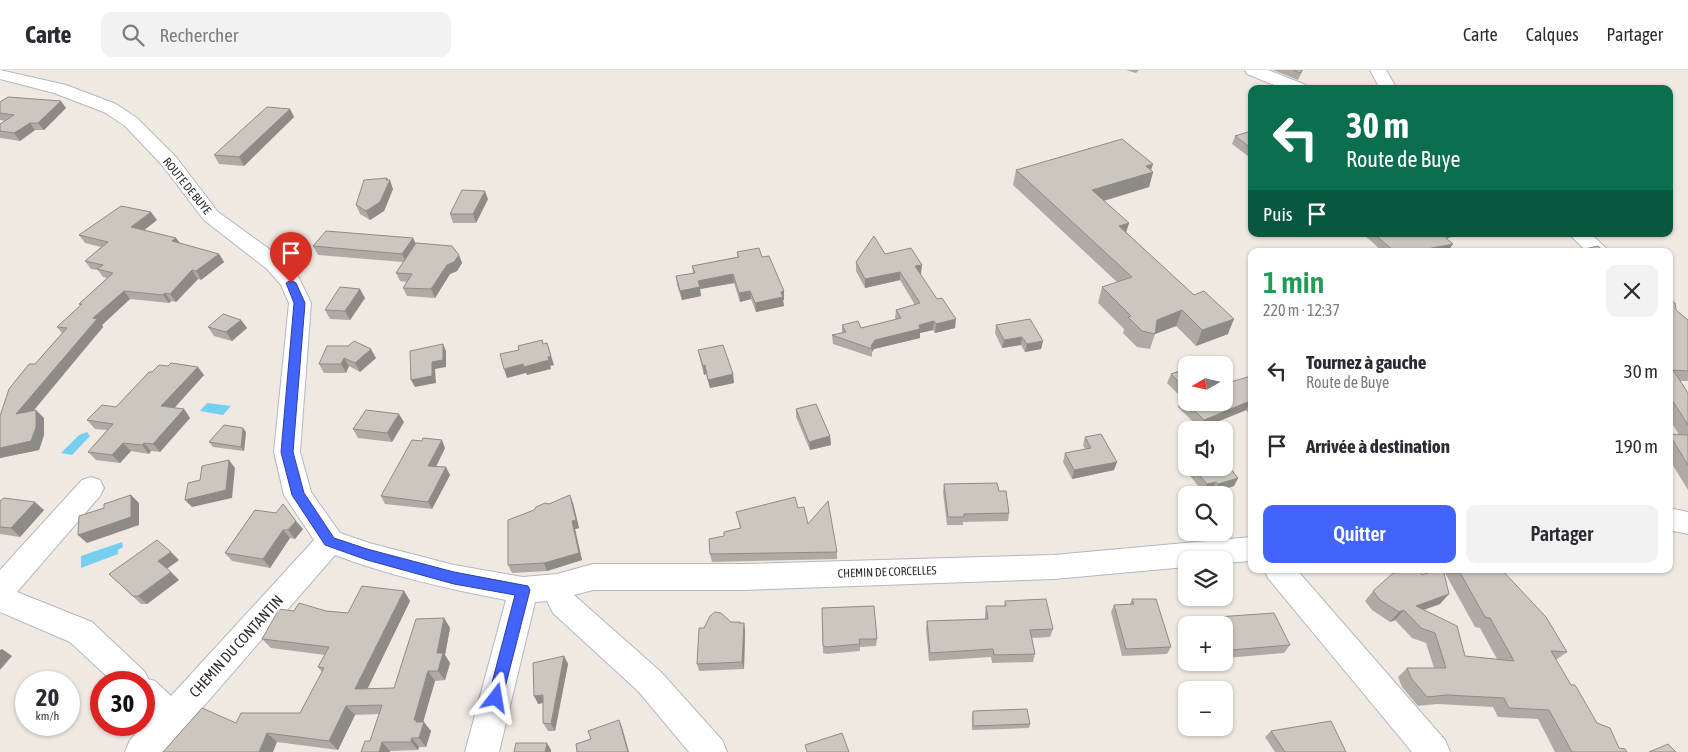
<!DOCTYPE html>
<html lang="fr">
<meta charset="utf-8">
<style>
body{margin:0;font-family:"Asap Condensed",sans-serif;background:#f2f2f3;color:#2b2b33;height:100vh;display:flex;flex-direction:column;font-size:19px;white-space:nowrap}
*{box-sizing:border-box;margin:0}
p{font-size:16px;color:#7c7c81}
.icon{flex:none;width:28px;height:28px;fill:none;stroke:currentColor;stroke-width:2;stroke-linecap:round;stroke-linejoin:round}
.map{position:relative;flex:1;overflow:hidden}
.side{position:absolute;left:1248px;top:178px;width:425px;height:325px;display:flex;flex-direction:column;background:#fff;border-radius:10px;box-shadow:0 1px 4px #0004}
.side>*{flex:none}
.hud{position:absolute;left:1248px;top:15px;width:425px;height:152px;border-radius:10px;box-shadow:0 1px 4px #0004;background:#0b6e4f;color:#fff;overflow:hidden}
.needle{width:32px;rotate:261deg}
.tools{position:absolute;left:1178px;top:286px;display:grid;gap:10px}
.tools a{display:grid;place-items:center;width:55px;height:55px;border-radius:10px;background:#fff;box-shadow:0 1px 4px #0004;font-size:25px}
.speed{position:absolute;left:15px;top:601px;display:flex;gap:10px;font-size:25px;font-weight:700;text-align:center}
.speed>*{display:grid;place-content:center;width:65px;height:65px;border-radius:50%;background:#fff;box-shadow:0 1px 4px #0004;line-height:1}
.speed small{font-size:12px;font-weight:400}
.speed .limit{border:8px solid #d22;background:#fff;color:#111}
.pin{position:absolute;display:grid;place-items:center;width:42px;height:42px;color:#fff;margin:-51px -21px;border-radius:50% 50% 50% 0;rotate:-45deg;box-shadow:0 0 5px #0007}
.pin .icon{rotate:45deg}
.me{position:absolute;width:55px;margin:-28px;rotate:14deg;stroke-linejoin:round;filter:drop-shadow(0 0 4px #0008)}
.turn{display:flex;align-items:center;gap:18px;height:105px;padding:0 15px;font-size:22px}
.turn .icon{width:65px;height:65px;stroke-width:2.5}
.turn b{display:block;font-size:35px;line-height:42px}
.then{display:flex;align-items:center;height:48px;padding:0 15px;background:#0003;gap:10px;font-size:19px}
.round{display:grid;place-items:center;flex:none;width:52px;height:52px;border-radius:10px;background:#f2f2f3}
.summary{display:flex;align-items:center;justify-content:space-between;height:85px;padding:0 15px}
h1{font-size:30px;font-weight:600;line-height:38px;color:#1e9e55}
.button{display:flex;gap:10px;margin-top:auto;padding:10px 15px}
.button a{flex:1;height:58px;border-radius:10px;background:#4264fb;color:#fff;font-size:20px;font-weight:600;line-height:58px;text-align:center}
.button a+a{background:#f2f2f3;color:#2b2b33}
ul{padding:0;list-style:none}
li{display:flex;align-items:center;gap:15px;height:75px;padding:0 15px}
li div{flex:1}
li b{display:block;font-size:19px}
li em{font-style:normal}
header{display:flex;align-items:center;gap:30px;box-sizing:border-box;height:70px;padding:0 25px;background:#fff;border-bottom:1px solid #e1e1e2}
header strong{font-size:24px}
nav{display:flex;gap:28px;margin-inline-start:auto;font-size:18px}
.search{width:350px;height:45px;background:#f2f2f3;display:flex;align-items:center;gap:12px;box-sizing:border-box;padding:0 18px;border-radius:10px;color:#7c7c81;font-size:19px}
.map>svg:first-child{display:block}
.water{fill:#75cff0}
.lines{fill:none;stroke-linecap:round;stroke-linejoin:round}
.minor-casing{stroke:#b4b7c1;stroke-width:2}
.minor{fill:#fff;fill-rule:evenodd}
.wall{fill:#afaba4}
.shaded-wall{fill:#8e8b86}
.building{fill:#cbc7bf;stroke:#8e8b86}
.route{fill:#4264fb;stroke:#2b41a3}
.labels{text-anchor:middle;dominant-baseline:central;stroke-width:5;stroke-linejoin:round;paint-order:stroke}
.street-label{font-size:12px;fill:#2e2e2e;stroke:#fff}
.near-street-label{font-size:15px;fill:#2e2e2e;stroke:#fff}
</style>
<header>
<strong>Carte</strong>
<div class="search"><svg class="icon" aria-label="search" viewBox="0 0 24 24"><circle cx="10" cy="10" r="6"/><path d="M15 15l6 6"/></svg>Rechercher</div>
<nav><a>Carte</a><a>Calques</a><a>Partager</a></nav>
</header>
<div class="map">
<svg width="1688" height="682" viewBox="0 0 1688 682">
<rect width="100%" height="100%" fill="#efe9e1"/>
<g class="water">
<polygon points="207,333 231,336 223,345 200,341"/>
<polygon points="87,362 90,366 72,385 61,383 79,365"/>
<polygon points="122,472 123,477 118,480 118,484 81,498 81,486"/>
</g>
<g class="lines">
<g class="minor-casing">
<g id="minor">
<path d="M 0,0 L 66,15 L 116,34 L 137,48 L 176,87 L 218,142 L 283,189 L 299,208 L 311,233 L 300,382 L 311,422 L 340,463 L 369,473 L 454,495 L 523,507 L 557,504 L 593,494 L 743,494 L 1054,485 L 1251,467 L 1251,491 L 1224,493 L 1224,490 L 1186,490 L 1186,497 L 1054,509 L 743,520 L 593,520 L 574,525 L 661,602 L 722,670 L 727,682 L 689,682 L 639,622 L 553,543 L 547,531 L 535,532 L 499,682 L 465,682 L 506,530 C 448,519 390,506 335,485 L 164,682 L 125,682 L 130,670 L 150,649 L 144,643 L 144,612 L 113,612 L 70,572 L 0,542 L 0,500 L 82,410 L 91,407 L 100,410 L 104,418 L 100,426 L 17,522 L 92,552 L 145,602 L 148,609 L 155,611 L 171,626 L 314,470 L 284,425 L 274,382 L 289,233 L 281,215 L 267,199 L 204,150 L 162,95 L 125,56 L 104,42 L 54,23 L 0,9 Z"/>
<polygon points="1245,0 1268,0 1306,15 1308,19 1284,19 1247,4"/>
<polygon points="1370,0 1386,0 1397,19 1380,19"/>
<polygon points="1569,164 1591,164 1609,181 1586,181"/>
<polygon points="1669,438 1688,442 1688,464 1669,460"/>
<polygon points="1264,499 1296,499 1445,670 1450,682 1412,682 1268,508"/>
</g>
</g>
<use href="#minor" class="minor"/>
</g>
<g class="wall">
<polygon points="1126,0 1139,0 1136,3"/>
<polygon points="1273,0 1303,0 1298,10"/>
<polygon points="0,32 66,38 44,60 35,60 20,71 0,68 0,54 5,51 0,50"/>
<polygon points="290,39 294,47 244,96 219,94 214,85"/>
<polygon points="1251,61 1251,85 1248,86 1232,74 1235,66"/>
<polygon points="1016,100 1151,100 1153,102 1149,117 1104,131 1129,153 1126,162 1228,264 1196,276 1176,256 1155,264 1150,279 1137,277 1123,263 1124,259 1098,233 1102,217 1117,212 1013,115"/>
<polygon points="387,108 393,119 384,141 370,150 360,144 356,135"/>
<polygon points="488,129 476,153 453,153 450,144"/>
<polygon points="157,150 144,160 176,168 180,173 219,184 224,192 201,210 198,209 176,232 171,231 169,233 130,229 102,255 103,257 34,340 44,348 44,365 39,380 0,388 35,294 62,263 57,257 80,236 79,234 107,208 103,207 98,200 91,199 85,191 101,177 85,173 79,165"/>
<polygon points="1363,164 1447,164 1448,170 1453,174 1448,181 1382,181"/>
<polygon points="413,168 416,174 459,185 462,193 457,201 450,204 435,228 407,226 403,218 407,212 400,211 396,203 403,192 318,185 313,176"/>
<polygon points="737,182 762,187 784,221 784,230 783,230 784,236 756,242 751,229 740,232 734,213 700,219 701,226 682,230 677,215 676,206 693,203 692,196 737,187"/>
<polygon points="885,184 921,204 920,204 955,258 935,263 933,260 920,263 920,268 874,279 872,282 872,287 833,274 832,265 842,263 842,255 861,258 896,250 895,248 896,240 915,235 900,210 865,218 856,201 856,192"/>
<polygon points="365,228 350,250 330,249 325,240"/>
<polygon points="1669,229 1676,240 1688,250 1688,311 1680,311 1688,323 1688,420 1669,389 1669,364 1679,365 1669,348"/>
<polygon points="241,250 247,258 232,271 214,266 208,257"/>
<polygon points="996,255 1043,271 1041,279 1025,282 1021,275 1002,278 995,263"/>
<polygon points="348,276 376,288 360,302 349,296 346,303 324,303 319,294"/>
<polygon points="698,280 733,304 734,313 710,318 706,304 704,305 700,289"/>
<polygon points="1186,299 1186,332 1251,307 1251,346 1246,340 1200,359 1178,337 1182,328 1167,313 1171,304"/>
<polygon points="152,302 204,305 174,338 184,339 190,348 160,382 151,381 149,384 131,381 120,393 96,390 88,382 107,360 95,359 87,350 116,337"/>
<polygon points="796,339 830,366 831,375 810,380 796,347"/>
<polygon points="404,352 392,372 358,368 353,359"/>
<polygon points="246,362 244,381 213,377 209,372"/>
<polygon points="1085,367 1117,392 1114,400 1072,409 1063,392 1065,383 1085,379 1083,375"/>
<polygon points="445,378 436,396 450,405 432,439 385,434 381,426"/>
<polygon points="1186,383 1186,398 1224,398 1238,408 1234,416 1214,422 1212,420 1203,422 1179,392 1183,384"/>
<polygon points="944,414 999,421 1009,443 1008,451 963,452 963,455 947,455 943,422"/>
<polygon points="0,431 44,440 20,467 0,464"/>
<polygon points="573,433 579,458 575,459 582,490 547,501 512,503 508,495 549,434"/>
<polygon points="798,438 808,454 837,482 837,489 712,492 710,484 724,466 740,458 736,442"/>
<polygon points="255,440 303,459 295,469 290,468 270,498 232,491 225,483"/>
<polygon points="179,490 167,499 179,510 147,534 141,534 109,504"/>
<polygon points="1448,499 1501,499 1567,582 1556,590 1571,615 1597,653 1619,678 1627,682 1555,682 1538,649 1498,647 1493,637 1437,634 1418,636 1402,617 1398,607 1407,598 1434,598 1426,573 1412,568 1395,550 1390,552 1372,540 1365,531 1373,521 1440,534 1424,540 1465,586 1497,589 1480,558 1475,557 1445,503"/>
<polygon points="404,521 410,531 367,619 394,618 444,548 450,558 445,585 450,593 445,610 435,611 423,652 431,661 426,677 419,677 418,680 390,681 390,682 361,682 370,671 379,644 355,645 338,680 277,672 236,653 300,643 322,602 318,597 325,585 271,578 262,569 294,541 326,541 348,543"/>
<polygon points="1132,529 1171,577 1167,584 1122,586 1111,542 1114,535 1130,534"/>
<polygon points="1005,531 1053,559 1050,567 1032,568 1035,584 1033,592 992,593 991,587 929,591 926,559 927,551 985,549 985,544 986,536 1004,536"/>
<polygon points="822,538 877,569 876,576 860,577 860,581 827,584 823,583"/>
<polygon points="1217,547 1290,575 1284,583 1226,588 1224,582 1224,555 1213,555"/>
<polygon points="731,552 740,552 740,553 744,553 745,561 744,599 699,601 697,594 704,558"/>
<polygon points="564,586 568,594 555,661 548,661 543,653 543,633 538,634"/>
<polygon points="973,641 1030,654 1029,658 972,660 972,645"/>
<polygon points="1271,661 1346,682 1275,682 1265,667"/>
</g>
<g class="shaded-wall">
<polygon points="61,31 66,38 44,60 38,53"/>
<polygon points="290,39 294,47 244,96 239,87"/>
<polygon points="30,53 35,60 20,71 14,63"/>
<polygon points="1251,78 1251,85 1248,86"/>
<polygon points="1153,94 1150,103 1153,102 1149,117 1089,135 1092,120 1146,96"/>
<polygon points="387,108 389,112 390,110 393,119 384,141 370,150 366,141 386,110"/>
<polygon points="485,121 488,129 476,153 473,144"/>
<polygon points="151,142 157,150 137,166 131,157"/>
<polygon points="1129,153 1124,169 1119,156"/>
<polygon points="176,168 182,176 172,171"/>
<polygon points="413,168 417,176 406,192 402,184"/>
<polygon points="1453,174 1448,181 1417,181"/>
<polygon points="219,184 224,192 201,210 196,201"/>
<polygon points="459,185 462,193 457,201 450,204 435,228 431,219 447,195"/>
<polygon points="922,195 921,204 915,205 915,196"/>
<polygon points="192,200 198,209 176,232 170,224"/>
<polygon points="900,202 900,210 865,218 865,209"/>
<polygon points="733,204 734,213 700,219 701,226 682,230 680,221 698,211"/>
<polygon points="360,219 365,228 350,250 345,241"/>
<polygon points="124,221 130,229 102,255 103,257 24,352 16,344 93,248"/>
<polygon points="750,221 751,229 740,232 739,223"/>
<polygon points="784,221 784,230 783,230 784,236 756,242 755,233"/>
<polygon points="165,223 171,231 169,233 163,225"/>
<polygon points="1182,240 1176,256 1155,264 1157,250"/>
<polygon points="956,249 955,258 935,263 936,254"/>
<polygon points="1234,249 1228,264 1196,276 1202,260"/>
<polygon points="241,250 247,258 232,271 226,262"/>
<polygon points="934,251 933,260 920,263 920,268 874,279 872,282 872,279 871,276 875,270 919,255"/>
<polygon points="1022,267 1021,275 1002,278 1004,270"/>
<polygon points="1043,271 1041,279 1025,282 1027,274"/>
<polygon points="547,273 554,295 550,296 548,287"/>
<polygon points="443,274 446,281 446,297 435,299 436,313 415,317 411,310 432,292"/>
<polygon points="371,279 376,288 360,302 355,293"/>
<polygon points="344,288 349,296 346,303 341,294"/>
<polygon points="549,290 551,299 527,305 526,303 507,308 504,299 523,294"/>
<polygon points="705,295 706,304 704,305 703,296"/>
<polygon points="198,297 204,305 168,345 161,336"/>
<polygon points="733,304 734,313 710,318 708,310"/>
<polygon points="1250,331 1246,340 1200,359 1204,350"/>
<polygon points="184,339 190,348 160,382 153,374"/>
<polygon points="36,340 44,348 44,365 39,380 0,388 0,378"/>
<polygon points="399,344 404,352 392,372 387,363"/>
<polygon points="243,358 246,362 244,381 241,377"/>
<polygon points="830,366 831,375 810,380 809,372"/>
<polygon points="442,370 445,378 433,403 428,396"/>
<polygon points="123,373 131,381 120,393 112,385"/>
<polygon points="144,373 151,381 149,384 142,375"/>
<polygon points="229,390 235,398 232,428 192,437 185,430"/>
<polygon points="1117,392 1114,400 1072,409 1074,400"/>
<polygon points="446,397 450,405 432,439 428,432"/>
<polygon points="1238,408 1234,416 1214,422 1218,414"/>
<polygon points="1216,412 1212,420 1203,422 1207,414"/>
<polygon points="131,425 139,433 139,455 87,473 78,465"/>
<polygon points="570,425 573,433 579,458 575,459 582,490 547,501 544,493 572,451"/>
<polygon points="35,432 44,440 20,467 11,458"/>
<polygon points="296,451 303,459 295,469 288,460"/>
<polygon points="283,460 290,468 270,498 263,489"/>
<polygon points="171,482 179,490 166,499 158,491"/>
<polygon points="171,502 179,510 147,534 138,526"/>
<polygon points="404,521 410,531 363,628 355,619"/>
<polygon points="1449,524 1440,534 1408,545 1416,536"/>
<polygon points="1404,540 1395,550 1390,552 1399,542"/>
<polygon points="444,548 450,558 445,585 450,593 445,610 438,601 437,583"/>
<polygon points="744,553 745,561 744,599 742,592"/>
<polygon points="2,579 12,586 0,600 0,580"/>
<polygon points="564,586 568,594 555,661 551,654"/>
<polygon points="428,601 435,611 422,656 424,652 431,661 426,677 419,668 414,650"/>
<polygon points="543,625 547,632 538,634 534,626"/>
<polygon points="346,636 355,645 338,680 329,671"/>
<polygon points="619,650 622,657 629,682 628,682"/>
<polygon points="267,663 277,672 273,682 259,682"/>
<polygon points="412,668 419,677 418,680 411,672"/>
<polygon points="382,672 390,681 390,682 379,682"/>
<polygon points="547,673 551,680 551,682 545,682"/>
</g>
<g class="building">
<polygon points="1293,0 1302,0 1300,3"/>
<polygon points="8,27 61,31 38,53 30,53 14,63 0,61 0,54 14,45 0,43 0,32"/>
<polygon points="267,37 290,39 239,87 214,85"/>
<polygon points="1251,61 1251,78 1235,66"/>
<polygon points="1122,69 1153,94 1146,96 1153,102 1092,120 1129,153 1119,156 1194,225 1204,221 1234,249 1202,260 1182,240 1157,250 1155,264 1142,261 1128,247 1131,246 1102,217 1132,207 1016,100"/>
<polygon points="387,108 386,110 390,110 380,132 366,141 356,135 364,110"/>
<polygon points="462,120 485,121 473,144 450,144"/>
<polygon points="121,136 151,142 131,157 176,168 172,171 219,184 196,201 192,200 170,224 165,223 163,225 124,221 93,248 97,249 16,344 36,340 36,357 31,371 0,378 0,346 9,319 29,294 35,294 67,258 57,257 82,234 79,234 113,203 97,199 103,195 85,191 108,172 79,165"/>
<polygon points="326,161 413,168 402,184 313,176"/>
<polygon points="1374,164 1447,164 1450,167 1446,168 1453,174 1417,181 1394,181"/>
<polygon points="874,166 885,184 911,178 922,195 915,196 937,229 942,228 956,249 936,254 934,251 919,255 920,259 875,270 871,276 872,279 832,265 846,262 842,255 858,251 861,258 901,248 896,240 920,233 900,202 865,209 856,192"/>
<polygon points="416,173 452,176 459,185 454,192 447,195 431,219 403,218 412,204 396,203"/>
<polygon points="1598,176 1604,181 1576,181"/>
<polygon points="759,178 762,187 769,186 784,221 781,222 783,227 755,233 750,221 739,223 733,204 698,211 700,217 680,221 676,206 695,203 692,196 739,187 737,182"/>
<polygon points="340,217 360,219 345,241 325,240"/>
<polygon points="1669,229 1675,233 1676,240 1688,250 1688,301 1673,300 1688,323 1688,355 1669,325"/>
<polygon points="223,244 241,250 226,262 208,257"/>
<polygon points="1030,249 1043,271 1027,274 1022,267 1004,270 996,255"/>
<polygon points="542,270 543,274 547,273 551,286 548,287 549,290 524,297 523,294 504,299 500,284 519,280 518,276"/>
<polygon points="354,271 371,279 355,293 344,288 341,294 319,294 327,276 348,276"/>
<polygon points="443,274 443,290 432,292 432,306 411,310 410,281"/>
<polygon points="723,275 733,304 708,310 705,295 703,296 698,280"/>
<polygon points="171,293 198,297 161,336 184,339 153,374 144,373 142,375 123,373 112,385 88,382 113,354 87,350 102,335 116,337 149,302 152,302 159,295 168,296"/>
<polygon points="1186,299 1186,320 1171,304"/>
<polygon points="1251,306 1251,333 1250,331 1204,350 1186,332 1224,332 1224,314"/>
<polygon points="1186,326 1186,332 1182,328"/>
<polygon points="816,334 830,366 809,372 796,339"/>
<polygon points="366,340 399,344 387,363 353,359"/>
<polygon points="224,355 243,358 241,377 209,372"/>
<polygon points="1101,364 1117,392 1074,400 1065,383 1091,378 1085,367"/>
<polygon points="1669,364 1688,365 1688,395"/>
<polygon points="423,368 442,370 428,396 446,397 428,432 381,426 412,370 422,371"/>
<polygon points="1186,383 1186,389 1183,384"/>
<polygon points="229,390 226,420 185,430 188,413 200,410 202,396"/>
<polygon points="1224,393 1226,393 1238,408 1218,414 1216,412 1207,414 1193,398 1224,398"/>
<polygon points="997,413 999,421 1006,421 1009,443 964,444 964,447 948,447 944,414"/>
<polygon points="131,425 131,447 78,465 79,446 104,438 104,434"/>
<polygon points="570,425 576,450 572,451 579,483 544,493 508,495 508,450 534,440 536,437 545,433 549,434"/>
<polygon points="795,427 798,438 804,437 808,454 828,431 837,482 710,484 709,469 724,466 724,462 741,458 736,442"/>
<polygon points="4,428 35,432 11,458 0,457 0,431"/>
<polygon points="283,434 296,451 288,460 283,460 263,489 225,483 255,440 276,443"/>
<polygon points="157,470 171,482 158,491 171,502 138,526 133,526 109,504"/>
<polygon points="1404,499 1405,499 1409,502 1418,499 1422,505 1438,499 1443,499 1449,524 1416,536 1457,556 1465,586 1514,591 1490,548 1485,547 1458,499 1501,499 1546,547 1567,582 1551,581 1571,615 1575,615 1597,653 1610,658 1619,678 1625,679 1627,682 1572,682 1549,640 1509,638 1504,628 1447,625 1427,627 1411,608 1407,598 1446,598 1435,563 1421,558 1404,540 1399,542 1380,530 1373,521 1392,504"/>
<polygon points="362,516 404,521 355,619 394,618 416,549 444,548 437,583 443,583 438,601 428,601 414,650 417,650 416,652 424,652 419,668 412,668 411,672 382,672 379,682 361,682 365,671 370,671 382,635 346,636 329,671 267,663 259,682 163,682 202,638 236,653 241,643 300,643 324,598 318,597 329,577 262,569 279,539 294,541 299,533 326,541 348,543"/>
<polygon points="1046,529 1053,559 1030,560 1035,584 994,585 993,579 930,583 927,551 988,549 986,536 1006,536 1005,531"/>
<polygon points="1132,529 1156,529 1171,577 1126,579 1114,535 1134,534"/>
<polygon points="874,536 877,569 859,569 860,574 827,577 823,576 822,538"/>
<polygon points="715,542 721,543 731,552 740,552 739,553 744,553 742,592 697,594 699,558 704,558 710,546"/>
<polygon points="1274,543 1290,575 1231,580 1224,563 1224,555 1220,555 1217,547"/>
<polygon points="564,586 551,654 543,653 543,625 534,626 533,593"/>
<polygon points="1027,639 1030,654 973,656 973,641"/>
<polygon points="619,650 628,682 577,682 576,674 591,669 588,661"/>
<polygon points="1331,651 1346,682 1285,682 1271,661"/>
<polygon points="842,663 849,682 807,682 805,675"/>
<polygon points="516,673 547,673 545,682 514,682"/>
<polygon points="1668,674 1676,682 1649,682"/>
</g>
<polygon class="route" points="291,210 296,213 305,233 293,382 304,423 334,468 367,479 454,502 528,516 530,520 501,633 496,635 490,633 488,628 515,525 454,514 367,490 325,475 292,425 281,382 294,233 286,213"/>
<g class="labels">
<g class="street-label">
<text transform="translate(187 116) rotate(51)">ROUTE DE BUYE</text>
<text transform="translate(887 502) rotate(-2)">CHEMIN DE CORCELLES</text>
</g>
<g class="near-street-label">
<text transform="translate(236 576) rotate(-48)">CHEMIN DU CONTANTIN</text>
</g>
</g>
</svg>
<div class="tools">
<a><svg class="needle" viewBox="-14 -14 28 28"><path d="M0-13l5 13h-10z" fill="#e53935"/><path d="M0 13l5-13h-10z" fill="#7c7c81"/></svg></a>
<a><svg class="icon" aria-label="sound" viewBox="0 0 24 24"><path d="M4 9h4l5-4v14l-5-4H4zM17 9q2 3 0 6"/></svg></a>
<a><svg class="icon" aria-label="search" viewBox="0 0 24 24"><circle cx="10" cy="10" r="6"/><path d="M15 15l6 6"/></svg></a>
<a><svg class="icon" aria-label="layers" viewBox="0 0 24 24"><path d="M12 4l9 5-9 5-9-5zM3 14l9 5 9-5"/></svg></a>
<a>+</a>
<a>−</a>
</div>
<div class="speed"><div>20<small>km/h</small></div><div class="limit">30</div></div>
<div class="pin" style="left:291px;top:213px;background:#d93025"><svg class="icon" aria-label="arrive" viewBox="0 0 24 24"><path d="M6 21V4h12l-3 4 3 4H6"/></svg></div>
<svg class="me" style="left:496px;top:628px" viewBox="-20 -20 40 40"><path d="M0-17L14 15 0 8-14 15z" fill="#4264fb" stroke="#fff" stroke-width="4"/></svg>
<div class="hud">
<div class="turn"><svg class="icon" aria-label="left" viewBox="0 0 24 24"><path d="M17 20v-9H6M10 6l-5 5 5 5"/></svg><div><b>30 m</b>Route de Buye</div></div>
<div class="then">Puis<svg class="icon" aria-label="arrive" viewBox="0 0 24 24"><path d="M6 21V4h12l-3 4 3 4H6"/></svg></div>
</div>
<section class="side">
<div class="summary"><div><h1>1 min</h1><p>220 m · 12:37</p></div><a class="round"><svg class="icon" aria-label="close" viewBox="0 0 24 24"><path d="M6 6l12 12M18 6L6 18"/></svg></a></div>
<ul>
<li><svg class="icon" aria-label="left" viewBox="0 0 24 24"><path d="M17 20v-9H6M10 6l-5 5 5 5"/></svg><div><b>Tournez à gauche</b><p>Route de Buye</p></div><em>30 m</em></li>
<li><svg class="icon" aria-label="arrive" viewBox="0 0 24 24"><path d="M6 21V4h12l-3 4 3 4H6"/></svg><div><b>Arrivée à destination</b></div><em>190 m</em></li>
</ul>
<div class="button"><a>Quitter</a><a>Partager</a></div>
</section>
</div>
